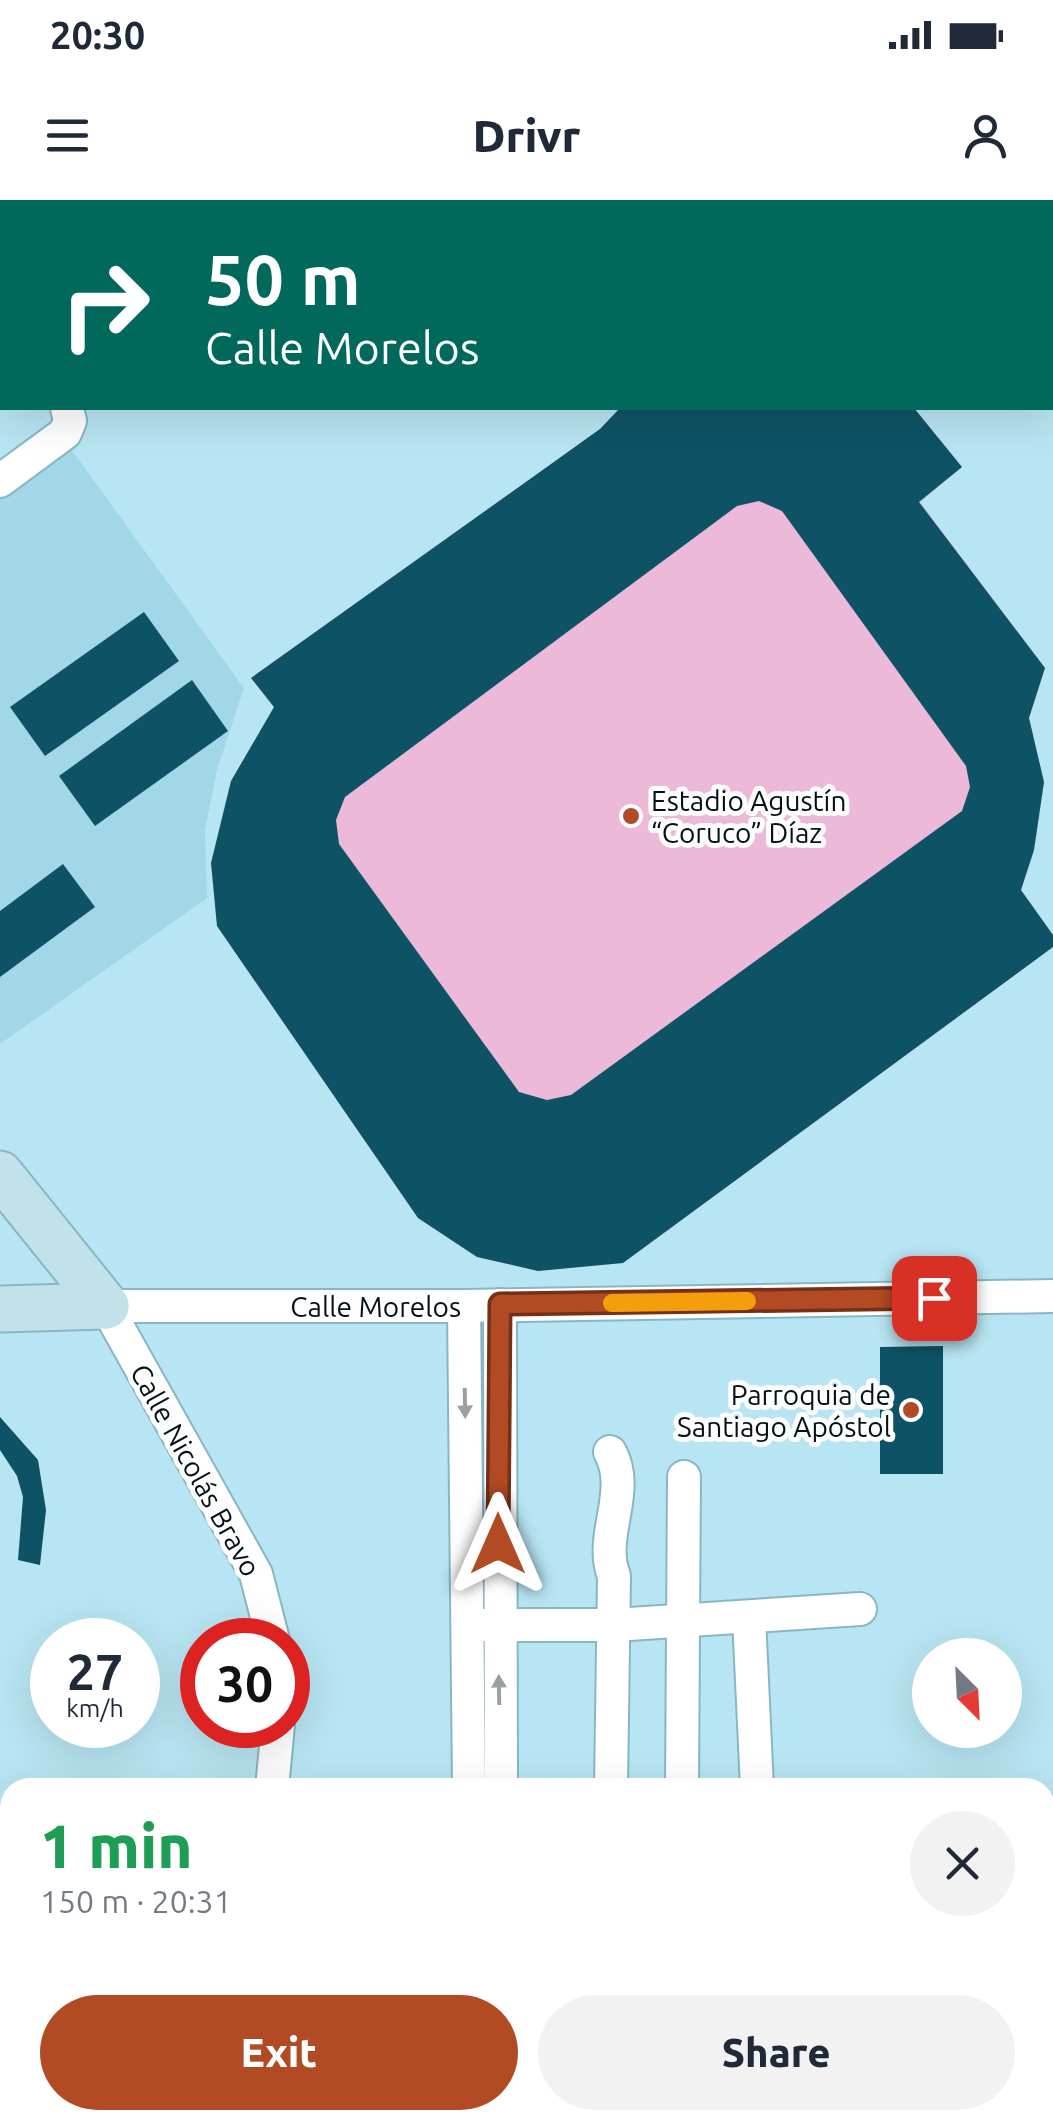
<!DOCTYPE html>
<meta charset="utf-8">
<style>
body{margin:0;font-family:Ubuntu,sans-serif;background:#f2f2f3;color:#1f2937;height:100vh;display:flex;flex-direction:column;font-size:38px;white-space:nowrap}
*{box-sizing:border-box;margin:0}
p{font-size:32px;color:#747a83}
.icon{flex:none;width:55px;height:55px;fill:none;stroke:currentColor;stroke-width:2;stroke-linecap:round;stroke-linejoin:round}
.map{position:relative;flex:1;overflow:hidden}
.panel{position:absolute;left:0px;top:1578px;width:1055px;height:352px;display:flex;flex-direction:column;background:#fff;border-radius:30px 30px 0 0;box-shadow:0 10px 40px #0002}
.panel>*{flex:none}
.hud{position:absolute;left:0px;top:0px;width:1055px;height:210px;box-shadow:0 10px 40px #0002;background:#00695c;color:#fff;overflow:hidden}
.needle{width:65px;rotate:156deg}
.buttons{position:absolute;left:912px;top:1438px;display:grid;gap:20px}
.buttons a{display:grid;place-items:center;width:110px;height:110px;border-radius:50%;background:#fff;box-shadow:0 10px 40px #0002;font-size:50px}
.speed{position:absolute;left:30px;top:1418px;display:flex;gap:20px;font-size:50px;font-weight:700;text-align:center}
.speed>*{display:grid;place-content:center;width:130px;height:130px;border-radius:50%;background:#fff;box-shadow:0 10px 40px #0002;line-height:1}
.speed small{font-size:25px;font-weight:400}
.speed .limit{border:15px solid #d22;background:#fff;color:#111}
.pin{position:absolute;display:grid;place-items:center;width:85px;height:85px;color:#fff;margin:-42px;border-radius:20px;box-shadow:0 5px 15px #0006}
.me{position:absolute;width:110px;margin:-55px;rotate:0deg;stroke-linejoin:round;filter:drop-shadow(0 0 8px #0008)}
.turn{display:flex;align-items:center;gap:35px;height:210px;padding:0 40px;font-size:45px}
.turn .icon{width:130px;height:130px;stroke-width:2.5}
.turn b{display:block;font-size:70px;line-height:85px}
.round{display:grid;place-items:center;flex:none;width:105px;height:105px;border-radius:52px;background:#f2f2f3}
.headline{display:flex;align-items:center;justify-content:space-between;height:170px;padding:0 40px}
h1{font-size:60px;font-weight:800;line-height:75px;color:#1e9e55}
.button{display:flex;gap:20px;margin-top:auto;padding:20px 40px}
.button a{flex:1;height:115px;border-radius:60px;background:#b24b23;color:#fff;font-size:40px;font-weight:800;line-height:115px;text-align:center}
.button a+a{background:#f2f2f3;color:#1f2937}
.status{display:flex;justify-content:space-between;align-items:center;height:70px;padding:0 50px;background:#fff;direction:ltr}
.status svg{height:28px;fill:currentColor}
header{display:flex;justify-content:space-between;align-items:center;height:130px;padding:0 40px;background:#fff;font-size:45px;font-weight:800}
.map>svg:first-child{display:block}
.built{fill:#a2d7e8}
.green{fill:#ecb9d9}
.building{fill:#0d5365;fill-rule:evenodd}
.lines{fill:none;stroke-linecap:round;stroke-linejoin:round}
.service-casing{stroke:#8ab6c4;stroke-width:19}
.minor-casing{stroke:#8ab6c4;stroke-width:36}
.secondary-casing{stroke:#8ab6c4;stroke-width:49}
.service{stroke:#fff;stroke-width:15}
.minor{stroke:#fff;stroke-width:32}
.secondary{stroke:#c2e2eb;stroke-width:45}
.oneway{fill:#9aa0a2}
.route-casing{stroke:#743117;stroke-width:25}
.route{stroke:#b24b23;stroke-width:18}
.slow{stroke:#f59e0b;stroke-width:18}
.poi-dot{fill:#b24b23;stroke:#fdfdfd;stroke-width:4}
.labels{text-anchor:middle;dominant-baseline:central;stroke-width:10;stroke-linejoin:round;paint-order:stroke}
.poi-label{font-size:28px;fill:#031217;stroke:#fdfdfd;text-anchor:start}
.street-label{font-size:28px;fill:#031217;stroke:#fdfdfd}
</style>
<div class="status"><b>20:30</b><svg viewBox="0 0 49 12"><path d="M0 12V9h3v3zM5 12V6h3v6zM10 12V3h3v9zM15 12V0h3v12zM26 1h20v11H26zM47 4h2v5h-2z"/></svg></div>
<header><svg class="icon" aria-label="menu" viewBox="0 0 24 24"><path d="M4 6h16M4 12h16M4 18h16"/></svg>Drivr<svg class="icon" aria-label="person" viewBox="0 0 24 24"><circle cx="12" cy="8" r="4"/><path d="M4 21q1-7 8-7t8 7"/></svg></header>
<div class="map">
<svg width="1053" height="1928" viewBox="0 0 1053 1928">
<rect width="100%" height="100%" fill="#b8e5f3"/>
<polygon class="built" points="68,245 244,488 217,570 205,630 207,698 0,844 0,295"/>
<polygon class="green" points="620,208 914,208 962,267 920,302 1045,468 1029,518 1044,582 1034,650 1021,690 1053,735 1053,747 623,1063 538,1071 477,1057 418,1018 217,726 211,663 231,581 274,508 251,478 600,229"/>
<g class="building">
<path d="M 620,208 L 914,208 L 962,267 L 919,302 L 1045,468 L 1029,518 L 1044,582 L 1034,650 L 1021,690 L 1053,735 L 1053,747 L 623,1063 L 538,1071 L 477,1057 L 418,1018 L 217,726 L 211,663 L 231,581 L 274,507 L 251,478 L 600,229 ZM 759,301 L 782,311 L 966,566 L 970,587 L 962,611 L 571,895 L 547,900 L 519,892 L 339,644 L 336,620 L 345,597 L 737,306 Z"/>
<polygon points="144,412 179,461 45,556 10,507"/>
<polygon points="192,480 228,531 95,626 59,576"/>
<polygon points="63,664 95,707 0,777 0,711"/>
<polygon points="943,1146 943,1274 880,1274 880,1147"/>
<polygon points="0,1217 38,1260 46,1310 40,1365 18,1360 23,1297 17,1276 0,1250"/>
</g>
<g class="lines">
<g class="service-casing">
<polyline id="service" points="1052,142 1053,142"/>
</g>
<g class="minor-casing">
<g id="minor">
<polyline points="0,104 2,107"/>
<polyline points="0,281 65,233 70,221 67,208"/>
<polyline points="500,1105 501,1588"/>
<polyline points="464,1106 469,1588"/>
<path d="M 610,1252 C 632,1292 598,1336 614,1376 L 611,1588"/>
<polyline points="749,1417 757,1588"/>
<polyline points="477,1425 614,1425 860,1409"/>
<path id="s1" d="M 273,1440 L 256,1374 L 106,1106 L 464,1106 L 1053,1096"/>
<polyline points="272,1588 278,1525"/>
<polyline points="682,1588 684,1277"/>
<polyline points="0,1780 10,1798"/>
<polyline points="1045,1826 1053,1776"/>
<polyline points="0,1859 10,1851"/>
<polyline points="23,1920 43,1928"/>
<polyline points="472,1920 472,1928"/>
<polyline points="507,1920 508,1928"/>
<polyline points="234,1928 235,1920"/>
<polyline points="1019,1928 1021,1920"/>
</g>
</g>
<g class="secondary-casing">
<g id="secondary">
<polyline points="0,974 106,1106"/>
<polyline points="0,1109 106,1106"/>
</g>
</g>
<use href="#service" class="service"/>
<use href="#minor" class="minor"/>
<use href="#secondary" class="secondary"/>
</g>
<defs><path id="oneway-solid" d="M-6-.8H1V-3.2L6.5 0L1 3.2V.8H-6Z" transform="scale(2.5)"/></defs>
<g class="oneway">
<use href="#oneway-solid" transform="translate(465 1203) rotate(89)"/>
<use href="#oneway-solid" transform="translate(499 1490) rotate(-91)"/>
</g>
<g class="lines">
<g class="route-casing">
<polyline id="route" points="498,1344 500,1104 934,1098"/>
</g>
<use href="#route" class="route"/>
<polyline class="slow" points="612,1103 747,1101"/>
</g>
<g class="poi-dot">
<circle cx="631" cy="616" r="10"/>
<circle cx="911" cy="1210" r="10"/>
</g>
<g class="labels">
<g class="poi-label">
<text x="651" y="600">Estadio Agustín<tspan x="651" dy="32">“Coruco” Díaz</tspan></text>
<text x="891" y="1194" text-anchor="end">Parroquia de<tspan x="891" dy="32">Santiago Apóstol</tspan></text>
</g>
<g class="street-label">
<text stroke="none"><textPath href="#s1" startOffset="645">Calle Morelos</textPath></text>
<text transform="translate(196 1270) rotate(61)">Calle Nicolás Bravo</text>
</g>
</g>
</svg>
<div class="buttons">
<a><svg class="needle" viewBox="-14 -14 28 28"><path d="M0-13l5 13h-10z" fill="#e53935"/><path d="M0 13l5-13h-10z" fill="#747a83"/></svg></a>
</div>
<div class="speed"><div>27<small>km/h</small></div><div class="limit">30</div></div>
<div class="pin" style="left:934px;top:1098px;background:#d93025"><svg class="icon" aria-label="arrive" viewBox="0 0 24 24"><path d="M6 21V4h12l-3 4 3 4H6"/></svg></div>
<svg class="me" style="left:498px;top:1344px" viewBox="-20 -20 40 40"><path d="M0-17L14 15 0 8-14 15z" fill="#b24b23" stroke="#fff" stroke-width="4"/></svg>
<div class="hud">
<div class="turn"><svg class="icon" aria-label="right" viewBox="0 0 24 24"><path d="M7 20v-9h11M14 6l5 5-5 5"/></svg><div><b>50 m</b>Calle Morelos</div></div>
</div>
<section class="panel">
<div class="headline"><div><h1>1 min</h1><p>150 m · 20:31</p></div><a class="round"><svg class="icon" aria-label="close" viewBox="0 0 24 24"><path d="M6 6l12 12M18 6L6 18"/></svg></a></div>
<div class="button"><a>Exit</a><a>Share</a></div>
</section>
</div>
